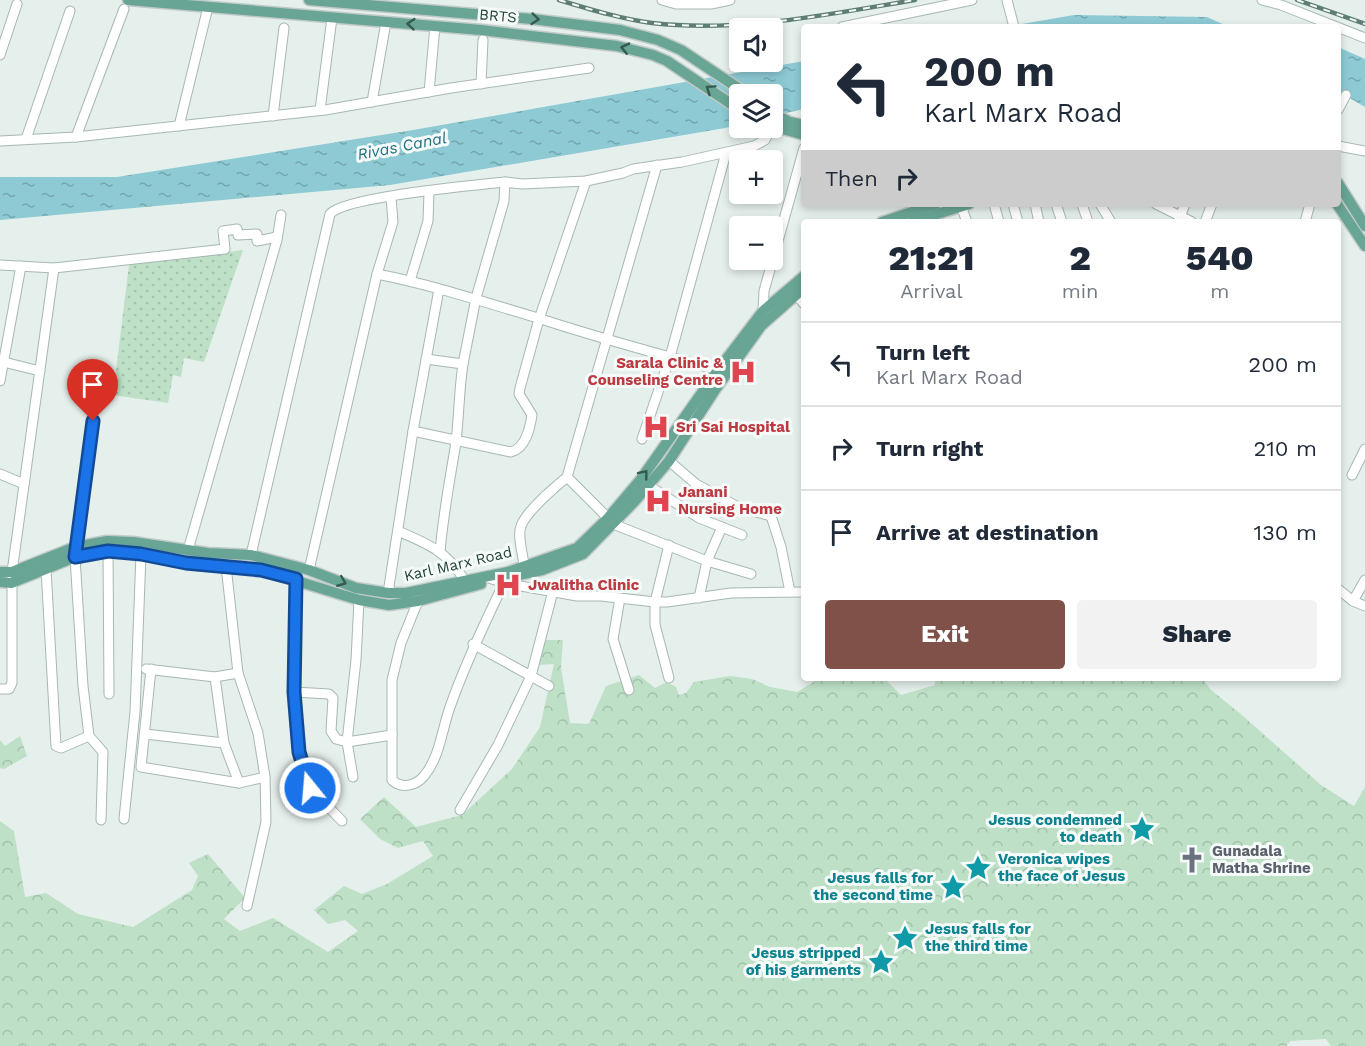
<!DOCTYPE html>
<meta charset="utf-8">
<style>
body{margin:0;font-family:"Work Sans",sans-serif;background:#f2f2f3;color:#1f2937;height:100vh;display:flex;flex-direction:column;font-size:22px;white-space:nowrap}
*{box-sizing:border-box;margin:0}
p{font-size:20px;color:#747a83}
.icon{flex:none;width:33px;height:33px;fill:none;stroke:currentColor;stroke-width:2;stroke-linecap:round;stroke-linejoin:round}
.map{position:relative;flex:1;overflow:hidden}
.side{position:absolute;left:801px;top:219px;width:540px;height:462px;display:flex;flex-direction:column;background:#fff;border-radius:6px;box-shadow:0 3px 9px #0003}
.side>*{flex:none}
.guide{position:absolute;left:801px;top:24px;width:540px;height:183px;border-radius:6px;box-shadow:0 3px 9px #0003;background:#fff;color:#1f2937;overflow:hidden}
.fabs{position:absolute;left:729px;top:18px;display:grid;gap:12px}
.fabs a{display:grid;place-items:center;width:54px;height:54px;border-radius:6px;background:#fff;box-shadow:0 3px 9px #0003;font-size:30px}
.pin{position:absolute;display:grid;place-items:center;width:51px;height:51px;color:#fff;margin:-62px -26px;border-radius:50% 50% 50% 0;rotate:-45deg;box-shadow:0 0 6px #0007}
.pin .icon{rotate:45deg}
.me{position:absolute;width:66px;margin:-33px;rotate:343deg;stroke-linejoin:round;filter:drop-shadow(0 0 4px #0008)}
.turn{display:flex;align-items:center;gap:21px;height:126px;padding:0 24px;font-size:27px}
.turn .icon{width:78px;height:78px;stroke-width:2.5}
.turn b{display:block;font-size:42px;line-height:51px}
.then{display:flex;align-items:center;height:57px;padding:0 24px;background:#0003;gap:12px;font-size:22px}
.eta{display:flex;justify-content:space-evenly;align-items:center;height:102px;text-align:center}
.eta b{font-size:36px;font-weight:800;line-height:42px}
.action{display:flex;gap:12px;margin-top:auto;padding:12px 24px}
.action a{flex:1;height:69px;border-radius:6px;background:#7f5148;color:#fff;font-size:24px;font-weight:800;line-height:69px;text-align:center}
.action a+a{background:#f2f2f3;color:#1f2937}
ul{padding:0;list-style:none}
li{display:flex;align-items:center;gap:18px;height:84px;padding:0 24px;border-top:2px solid #e0e1e3}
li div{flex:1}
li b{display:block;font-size:22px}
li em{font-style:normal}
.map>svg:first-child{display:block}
.forest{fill:url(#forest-crowns)}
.park{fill:url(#park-dots)}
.water{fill:url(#water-ripples)}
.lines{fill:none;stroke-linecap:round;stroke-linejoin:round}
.minor-casing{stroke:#a7b8b2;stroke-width:11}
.major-casing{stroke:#c1cac8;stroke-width:13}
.minor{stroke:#fff;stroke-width:9}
.major{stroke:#69a595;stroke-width:10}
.rail-casing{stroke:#5e7d74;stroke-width:4.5}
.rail{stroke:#f6fbf9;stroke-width:2;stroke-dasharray:7;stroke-linecap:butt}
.oneway{stroke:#345b50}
.route-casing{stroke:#114b97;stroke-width:15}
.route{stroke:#1a73e8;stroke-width:10}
.labels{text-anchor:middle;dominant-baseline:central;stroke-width:6;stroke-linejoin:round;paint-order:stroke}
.street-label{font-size:15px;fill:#234239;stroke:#f6fbf9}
.health-label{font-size:15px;font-weight:bold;fill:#be3a42;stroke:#f6fbf9;text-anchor:start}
.culture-label{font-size:15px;font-weight:bold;fill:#0d838f;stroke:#f6fbf9;text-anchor:end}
.worship-label{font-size:15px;font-weight:bold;fill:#5b616d;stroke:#f6fbf9;text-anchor:start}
.water-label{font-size:16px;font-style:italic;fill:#1b7080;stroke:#f6fbf9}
</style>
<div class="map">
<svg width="1365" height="1046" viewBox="0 0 1365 1046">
<defs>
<pattern id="forest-crowns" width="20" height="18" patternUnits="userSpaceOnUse" patternTransform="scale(1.5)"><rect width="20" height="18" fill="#bee0c7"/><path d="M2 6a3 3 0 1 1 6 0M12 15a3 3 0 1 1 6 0" fill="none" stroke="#a3c1ac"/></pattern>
<pattern id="park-dots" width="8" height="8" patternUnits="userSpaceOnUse" patternTransform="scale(1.5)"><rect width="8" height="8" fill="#bee0c7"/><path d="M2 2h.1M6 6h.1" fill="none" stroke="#a3c1ac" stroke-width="1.8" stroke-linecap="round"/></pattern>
<pattern id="water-ripples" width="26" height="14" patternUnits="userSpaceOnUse" patternTransform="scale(1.5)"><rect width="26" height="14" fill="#8dcad4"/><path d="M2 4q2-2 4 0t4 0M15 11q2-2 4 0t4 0" fill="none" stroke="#73a6ad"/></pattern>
</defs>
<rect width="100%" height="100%" fill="#e5efeb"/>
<g class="forest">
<polygon points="541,640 563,640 561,668 570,723 589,724 606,686 639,675 655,688 667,682 676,687 679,695 686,693 694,682 730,676 752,679 770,687 797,692 820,678 884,678 901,695 935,685 935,678 1202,678 1210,689 1243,716 1321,785 1354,806 1365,787 1365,1046 1331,1046 1326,1039 1290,1041 1287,1046 0,1046 0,821 14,831 25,897 46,893 78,914 133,927 192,890 198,876 189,863 208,854 245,898 224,919 240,931 273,918 328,952 358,931 345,920 328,924 314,910 344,886 362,894 387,884 433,856 423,841 398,848 380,839 360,819 384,797 416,827 462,815 512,769 540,727 554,664 536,665"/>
<polygon points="20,736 27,756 4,769 0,768 0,740 5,746"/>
</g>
<polygon class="park" points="243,250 204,362 184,358 181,377 173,375 168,403 113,395 129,265"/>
<g class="water">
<polygon points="1074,15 1207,17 1229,27 1004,27"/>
<polygon points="1338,47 1365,59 1365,107 1338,91"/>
<polygon points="804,61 804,109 773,116 772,94 740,94 739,124 725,128 390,185 0,220 0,177 117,177 413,130"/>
</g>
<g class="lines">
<g class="minor-casing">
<g id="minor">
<polyline points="662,0 676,4 711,4 730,0"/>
<polyline points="1007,0 1014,27"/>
<polyline points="1262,0 1281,5 1365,38"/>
<polyline points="842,27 972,0"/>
<polyline points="0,55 17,4"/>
<polyline points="481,84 483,40"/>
<polyline points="429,92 435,26"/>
<polyline points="372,102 386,22"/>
<polyline points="320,110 332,18"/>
<polyline points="1338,110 1346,95"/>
<polyline points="273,116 284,28"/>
<polyline points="179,126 208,7"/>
<polyline points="76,137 124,9"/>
<polyline points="26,139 70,11"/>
<polyline points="0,141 76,137 325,110 451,88 589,68"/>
<polyline points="1338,146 1365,151"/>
<polyline points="994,204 999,222"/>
<polyline points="1013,204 1018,222"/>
<polyline points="1035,204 1039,222"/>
<polyline points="1056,204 1062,222"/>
<polyline points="1082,204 1088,222"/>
<polyline points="1100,204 1111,222"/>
<polyline points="1156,204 1192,222"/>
<polyline points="961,206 967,222"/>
<polyline points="1179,220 1185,204"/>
<polyline points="1205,222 1212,204"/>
<polyline points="1305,222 1310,204"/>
<polyline points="0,265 54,268 225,249 223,231 237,229 238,235 257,234 257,241 277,237"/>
<path d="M 377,274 C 433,285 487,303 541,319 C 599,338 658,354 718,370"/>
<polyline points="410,281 428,221 429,192"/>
<polyline points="796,294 804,304"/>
<polyline points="763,311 764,291 804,148"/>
<polyline points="426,359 463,364 476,298 504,201 505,182 522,184 586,181 623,173 633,169 682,162 754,146 765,140 778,116"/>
<polyline points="0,361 40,371"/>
<polyline points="0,381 21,266"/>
<polyline points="93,421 75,557 83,686 89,736 103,752 101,820"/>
<path d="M 413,431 L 511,452 C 526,448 530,428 532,415 L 519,394 L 520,388 L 539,319 L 586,181"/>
<polyline points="642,439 670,357 726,153"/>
<polyline points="669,461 696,484 738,507 771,516 781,547 790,592"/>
<polyline points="0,474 24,484"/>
<polyline points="1352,475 1365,449"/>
<polyline points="567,477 608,518"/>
<polyline points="648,485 699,518 742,535"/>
<polyline points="613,524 707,561 751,574"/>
<path d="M 398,531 C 428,544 447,551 465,581"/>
<polyline points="188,550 277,240 281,215"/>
<polyline points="108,551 109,694"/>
<path d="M 440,552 C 443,515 450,479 456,442 C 459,416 459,390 463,364"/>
<path d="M 251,555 L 330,214 C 344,197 476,185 505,182"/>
<path d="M 524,565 C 523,554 517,536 521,526 C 527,510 554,488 567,477 L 657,165"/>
<polyline points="226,566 238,673 258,733 265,777 266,822 247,906"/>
<polyline points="46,569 56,746 61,748 89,736"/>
<polyline points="309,570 377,274 393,222 391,197"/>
<polyline points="486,577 504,583 577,596 601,596 655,602 667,602 731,593 804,592"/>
<polyline points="296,579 294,692 299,752 310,788 342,821"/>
<polyline points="1338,589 1353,601 1365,606"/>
<polyline points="388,593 413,431 439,289"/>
<polyline points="620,598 613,639 629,690"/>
<polyline points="699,598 707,561 722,527"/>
<path d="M 418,601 L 401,643 L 392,680 L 392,780 C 401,789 416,786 424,776 C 440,757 442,729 450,707 C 465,664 484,624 504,583"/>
<polyline points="1353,601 1365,580"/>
<polyline points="473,644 549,686"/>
<polyline points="146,669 215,677 238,673"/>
<polyline points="151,669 141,767 239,783 265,777"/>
<polyline points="215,677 224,743 239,783"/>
<polyline points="669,678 655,625 655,602 669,545"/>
<polyline points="0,689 9,689 12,683 12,572 54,268"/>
<polyline points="294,692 329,694 333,698 331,731 336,739 347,742 392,735"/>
<polyline points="145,734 224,743"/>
<polyline points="353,777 347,742 356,660 359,600"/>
<polyline points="460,810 498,745 531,676 553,591"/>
<polyline points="124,819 135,712 141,554"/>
</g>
</g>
<g class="major-casing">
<g id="major">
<polyline points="128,0 481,30 617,46 653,55 667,61 740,110"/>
<polyline points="309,0 532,19 620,30 658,40 681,50 747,94"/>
<polyline points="772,113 790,122 804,125"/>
<polyline points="772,126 804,135"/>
<polyline points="1338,183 1365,226"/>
<polyline points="1337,204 1365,246"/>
<polyline points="882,222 936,204"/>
<polyline points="912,222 969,204"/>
<polyline points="0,572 12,572 75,547 107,541 133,542 208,553 251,555 309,570 356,588 388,593 406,593 508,572 577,548 608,518 641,479 718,370 763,311 804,276"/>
<polyline points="505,578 542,570 583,554 634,502 669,461 715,390 761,326 804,288"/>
<polyline points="0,582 11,583 75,557 108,551 141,554 186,563 261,570 359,600 389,605 418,601 481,584"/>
</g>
</g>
<use href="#minor" class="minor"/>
<use href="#major" class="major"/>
<g class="rail-casing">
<g id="rail">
<path d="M 559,0 C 589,9 621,19 652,23 C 740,33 829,14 915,0"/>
<polyline points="1297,0 1365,24"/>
</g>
</g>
<use href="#rail" class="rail"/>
</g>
<defs><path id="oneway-chevron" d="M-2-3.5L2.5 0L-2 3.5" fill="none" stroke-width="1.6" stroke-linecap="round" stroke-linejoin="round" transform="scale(1.5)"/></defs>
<g class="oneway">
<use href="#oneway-chevron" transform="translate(535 19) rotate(6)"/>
<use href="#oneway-chevron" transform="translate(411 24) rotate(-175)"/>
<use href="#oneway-chevron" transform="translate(625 48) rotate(-167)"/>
<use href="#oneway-chevron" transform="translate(710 89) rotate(-146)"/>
<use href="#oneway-chevron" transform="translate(644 474) rotate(-52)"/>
<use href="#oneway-chevron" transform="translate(342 582) rotate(22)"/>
</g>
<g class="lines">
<g class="route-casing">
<polyline id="route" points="93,421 75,557 108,551 141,554 186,563 261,570 296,579 294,692 299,752 310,788"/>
</g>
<use href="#route" class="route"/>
</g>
<defs>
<g id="hospital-bare" transform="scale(2.07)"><path d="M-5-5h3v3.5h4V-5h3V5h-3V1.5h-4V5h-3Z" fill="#e0444e" stroke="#f6fbf9" stroke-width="2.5" paint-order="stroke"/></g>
<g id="sight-bare" transform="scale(2.07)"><path d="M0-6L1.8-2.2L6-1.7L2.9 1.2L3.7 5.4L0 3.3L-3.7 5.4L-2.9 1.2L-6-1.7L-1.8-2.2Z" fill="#0f9aa8" stroke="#f6fbf9" stroke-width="2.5" paint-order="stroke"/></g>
<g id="church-bare" transform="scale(2.07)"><path d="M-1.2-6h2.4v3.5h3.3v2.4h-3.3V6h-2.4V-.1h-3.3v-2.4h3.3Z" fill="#6b7280" stroke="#f6fbf9" stroke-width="2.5" paint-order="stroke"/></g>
</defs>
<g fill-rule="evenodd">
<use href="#hospital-bare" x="743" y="372"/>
<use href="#hospital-bare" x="656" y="427"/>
<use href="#hospital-bare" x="658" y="501"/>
<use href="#hospital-bare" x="508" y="585"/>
<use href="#sight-bare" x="1142" y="829"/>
<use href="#church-bare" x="1192" y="860"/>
<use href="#sight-bare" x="978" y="868"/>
<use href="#sight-bare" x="953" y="887"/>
<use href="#sight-bare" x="905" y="938"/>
<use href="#sight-bare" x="881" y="962"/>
</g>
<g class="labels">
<g class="street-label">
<text transform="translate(498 16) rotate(5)">BRTS</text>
<text transform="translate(458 564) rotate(-13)">Karl Marx Road</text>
</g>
<g class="health-label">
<text x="723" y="363" text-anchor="end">Sarala Clinic &amp;<tspan x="723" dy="17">Counseling Centre</tspan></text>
<text x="676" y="427">Sri Sai Hospital</text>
<text x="678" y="492">Janani<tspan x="678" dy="17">Nursing Home</tspan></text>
<text x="528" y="585">Jwalitha Clinic</text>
</g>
<g class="culture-label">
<text x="1122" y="820">Jesus condemned<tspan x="1122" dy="17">to death</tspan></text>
<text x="998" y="859" text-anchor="start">Veronica wipes<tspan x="998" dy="17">the face of Jesus</tspan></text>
<text x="933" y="878">Jesus falls for<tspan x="933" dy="17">the second time</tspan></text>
<text x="925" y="929" text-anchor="start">Jesus falls for<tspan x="925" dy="17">the third time</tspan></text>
<text x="861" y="953">Jesus stripped<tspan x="861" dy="17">of his garments</tspan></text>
</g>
<g class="worship-label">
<text x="1212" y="851">Gunadala<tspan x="1212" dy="17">Matha Shrine</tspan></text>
</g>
<g class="water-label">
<text transform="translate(402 146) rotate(-11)">Rivas Canal</text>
</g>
</g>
</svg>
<div class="fabs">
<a><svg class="icon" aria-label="sound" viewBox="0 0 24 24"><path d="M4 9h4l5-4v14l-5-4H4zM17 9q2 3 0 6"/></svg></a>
<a><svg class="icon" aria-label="layers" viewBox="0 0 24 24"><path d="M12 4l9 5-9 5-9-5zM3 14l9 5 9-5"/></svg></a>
<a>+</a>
<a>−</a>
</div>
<div class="pin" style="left:93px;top:421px;background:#d93025"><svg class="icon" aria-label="arrive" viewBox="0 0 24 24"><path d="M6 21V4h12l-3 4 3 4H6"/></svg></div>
<svg class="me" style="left:310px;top:788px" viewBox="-20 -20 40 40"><circle r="17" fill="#1a73e8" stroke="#fff" stroke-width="3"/><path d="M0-11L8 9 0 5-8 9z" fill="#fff"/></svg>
<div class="guide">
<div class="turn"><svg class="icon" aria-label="left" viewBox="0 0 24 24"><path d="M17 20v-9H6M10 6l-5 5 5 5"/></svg><div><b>200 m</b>Karl Marx Road</div></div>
<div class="then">Then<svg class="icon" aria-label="right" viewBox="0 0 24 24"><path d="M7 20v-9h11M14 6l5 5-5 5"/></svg></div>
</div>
<section class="side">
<div class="eta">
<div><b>21:21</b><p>Arrival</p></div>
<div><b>2</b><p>min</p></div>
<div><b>540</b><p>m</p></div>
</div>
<ul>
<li><svg class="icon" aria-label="left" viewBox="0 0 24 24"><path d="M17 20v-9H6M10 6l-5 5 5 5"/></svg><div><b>Turn left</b><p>Karl Marx Road</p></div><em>200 m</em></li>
<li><svg class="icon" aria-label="right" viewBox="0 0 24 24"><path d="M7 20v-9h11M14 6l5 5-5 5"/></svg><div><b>Turn right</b></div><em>210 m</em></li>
<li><svg class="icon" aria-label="arrive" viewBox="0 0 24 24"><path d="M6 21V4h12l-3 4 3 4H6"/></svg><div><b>Arrive at destination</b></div><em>130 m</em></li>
</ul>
<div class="action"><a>Exit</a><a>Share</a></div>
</section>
</div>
